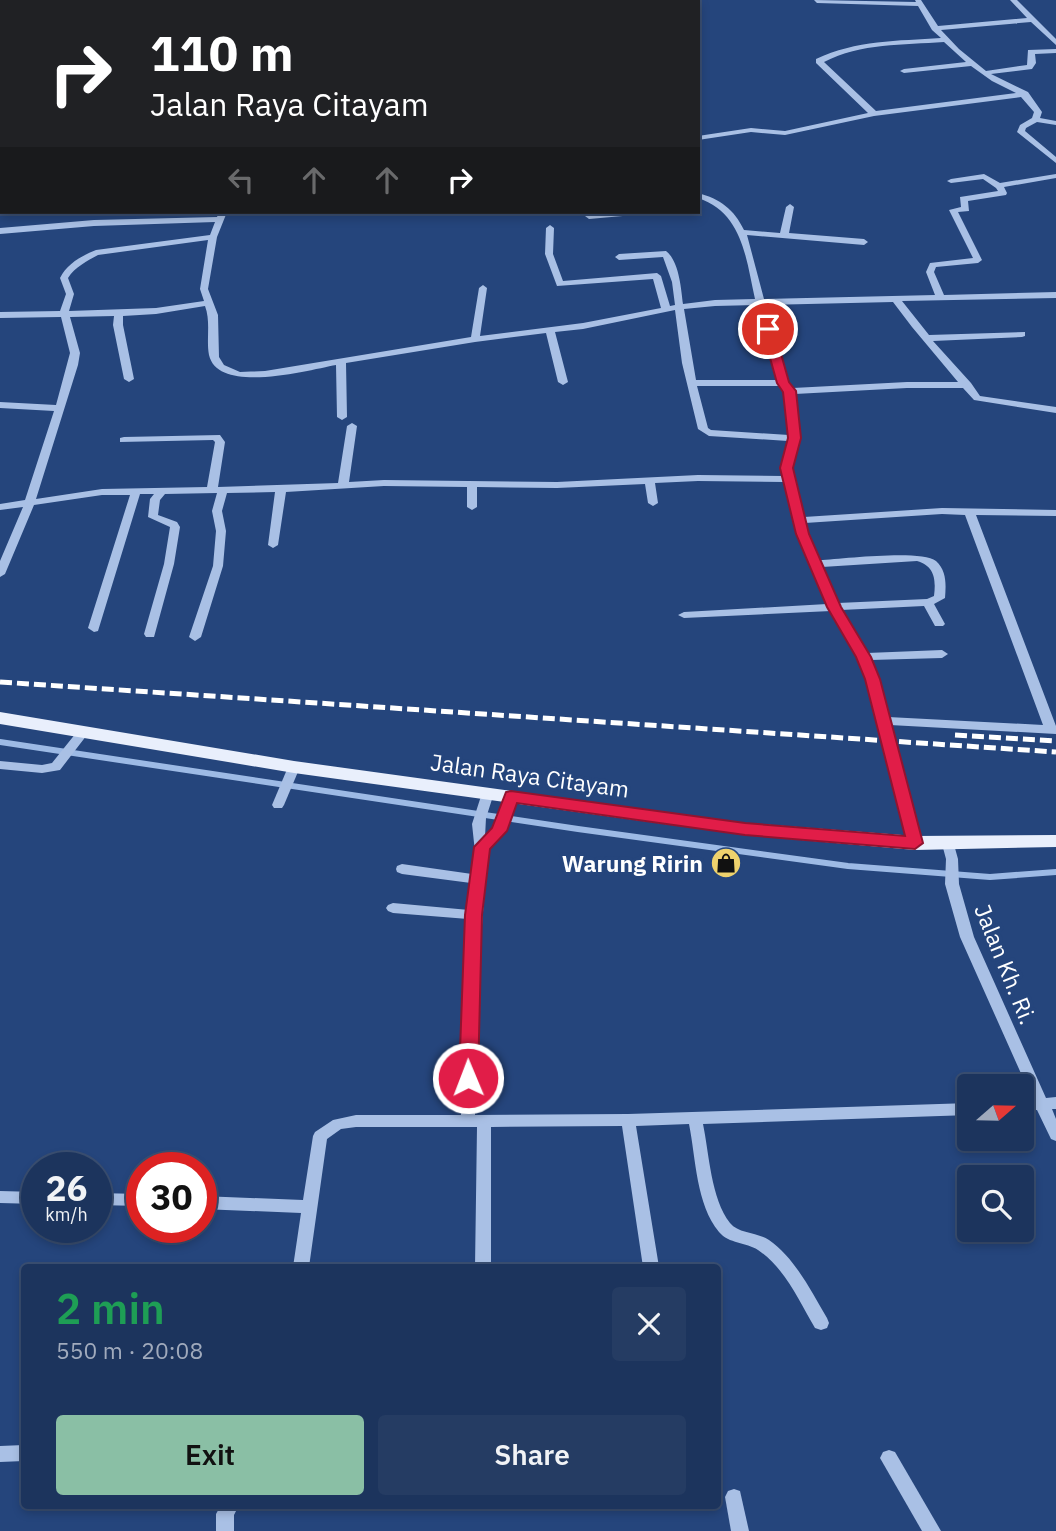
<!DOCTYPE html>
<meta charset="utf-8">
<style>
body{margin:0;font-family:"IBM Plex Sans",sans-serif;background:#253c63;color:#f1f3f6;height:100vh;display:flex;flex-direction:column;font-size:26px;white-space:nowrap}
*{box-sizing:border-box;margin:0}
p{font-size:23px;color:#a0aabc}
.icon{flex:none;width:38px;height:38px;fill:none;stroke:currentColor;stroke-width:2;stroke-linecap:round;stroke-linejoin:round}
.map{position:relative;flex:1;overflow:hidden}
.sheet{position:absolute;left:21px;top:1264px;width:700px;height:245px;display:flex;flex-direction:column;background:#1c345d;border-radius:7px;box-shadow:0 4px 10px #0003,0 0 0 2px #3a4f72}
.sheet>*{flex:none}
.banner{position:absolute;left:0px;top:0px;width:700px;height:214px;box-shadow:0 4px 10px #0003,0 0 0 2px #3a4f72;background:#202124;color:#fff;overflow:hidden}
.needle{width:46px;rotate:70deg}
.tools{position:absolute;left:957px;top:1074px;display:grid;gap:14px}
.tools a{display:grid;place-items:center;width:77px;height:77px;border-radius:7px;background:#1c345d;box-shadow:0 4px 10px #0003,0 0 0 2px #3a4f72;font-size:35px}
.speed{position:absolute;left:21px;top:1152px;display:flex;gap:14px;font-size:35px;font-weight:700;text-align:center}
.speed>*{display:grid;place-content:center;width:91px;height:91px;border-radius:50%;background:#1c345d;box-shadow:0 4px 10px #0003,0 0 0 2px #3a4f72;line-height:1}
.speed small{font-size:18px;font-weight:400}
.speed .limit{border:10px solid #d22;background:#fff;color:#111}
.pin{position:absolute;display:grid;place-items:center;width:60px;height:60px;color:#fff;margin:-30px;border:4px solid #fff;border-radius:50%;box-shadow:0 2px 7px #0007}
.me{position:absolute;width:77px;margin:-38px;rotate:359deg;stroke-linejoin:round;filter:drop-shadow(0 0 5px #0008)}
.turn{display:flex;align-items:center;gap:24px;height:147px;padding:0 35px;font-size:32px}
.turn .icon{width:91px;height:91px;stroke-width:2.5}
.turn b{display:block;font-size:49px;line-height:60px}
.lanes{display:flex;align-items:center;height:66px;padding:0 35px;background:#0003;justify-content:center;gap:35px;direction:ltr}
.lanes .off{opacity:.35}
.round{display:grid;place-items:center;flex:none;width:74px;height:74px;border-radius:7px;background:#253c63}
.head{display:flex;align-items:center;justify-content:space-between;height:119px;padding:0 35px}
h1{font-size:42px;font-weight:600;line-height:52px;color:#1e9e55}
.button{display:flex;gap:14px;margin-top:auto;padding:14px 35px}
.button a{flex:1;height:80px;border-radius:7px;background:#8abfa5;color:#111;font-size:28px;font-weight:600;line-height:80px;text-align:center}
.button a+a{background:#253c63;color:#f1f3f6}
.map>svg:first-child{display:block}
.lines{fill:none;stroke-linecap:round;stroke-linejoin:round}
.stream{stroke:#9dbae5;stroke-width:6}
.minor{fill:#a9c0e5;fill-rule:evenodd}
.major{fill:#e9effc;fill-rule:evenodd}
.rail{stroke:#fff;stroke-width:5;stroke-dasharray:12 5;stroke-linecap:butt}
.route{fill:#e11d48;stroke:#92132f;stroke-width:2}
.labels{text-anchor:middle;dominant-baseline:central;stroke-width:7;stroke-linejoin:round;paint-order:stroke}
.street-label{font-size:23px;fill:#fff;stroke:#25457c}
.poi-label{font-size:23px;font-weight:bold;fill:#fff;stroke:#25457c;text-anchor:end}
</style>
<div class="map">
<svg width="1056" height="1531" viewBox="0 0 1056 1531">
<rect width="100%" height="100%" fill="#25457c"/>
<g class="lines">
<polyline class="stream" points="0,742 578,829 848,866 990,877 1056,872"/>
<g class="minor">
<polygon points="162,0 169,0 161,2"/>
<polygon points="390,0 397,0 398,2 391,2"/>
<path d="M 814,0 L 916,2 L 915,0 L 921,0 L 938,26 L 1027,18 L 1010,0 L 1017,0 L 1056,39 L 1056,45 L 1031,22 L 941,30 L 959,49 L 986,71 L 1027,65 L 1028,50 L 1056,49 L 1056,53 L 1035,54 L 1036,63 L 1032,69 L 991,74 L 1028,92 L 1042,112 L 1040,118 L 1056,121 L 1056,125 L 1037,122 L 1026,128 L 1025,131 L 1056,157 L 1056,163 L 1017,132 L 1020,125 L 1032,118 L 1034,112 L 1021,97 L 874,116 L 785,135 L 751,132 L 698,140 L 698,136 L 751,128 L 785,131 L 868,113 L 816,63 L 816,59 C 856,40 898,41 941,38 L 932,30 L 918,6 L 817,3 ZM 944,42 L 966,62 L 904,69 L 900,71 L 904,73 L 971,66 L 992,81 L 1016,93 L 876,111 L 824,62 C 861,43 903,45 944,42 Z"/>
<rect x="0" y="17" width="2" height="4"/>
<rect x="0" y="38" width="2" height="4"/>
<rect x="0" y="104" width="2" height="4"/>
<path d="M 984,174 L 1000,183 L 1056,174 L 1056,178 L 1004,187 L 1007,193 L 1006,195 L 968,201 L 969,211 L 958,212 L 982,260 L 978,263 L 936,267 L 934,272 L 944,295 L 1056,292 L 1056,298 L 902,301 L 929,335 L 1025,332 L 1025,336 L 1022,337 L 933,341 L 971,383 L 980,396 L 1056,407 L 1056,413 L 974,400 L 963,388 L 907,388 L 795,394 L 799,438 L 792,468 L 804,517 L 942,508 L 1056,510 L 1056,516 L 976,515 L 1056,726 L 1056,734 L 890,725 L 921,843 L 920,846 L 910,846 L 909,843 L 866,679 L 858,657 L 831,611 L 684,618 L 678,615 L 684,612 L 827,604 L 809,564 L 810,562 L 798,534 L 784,482 L 698,481 L 655,483 L 658,503 L 653,506 L 648,503 L 645,484 L 557,488 L 477,487 L 477,507 L 472,510 L 467,507 L 467,487 L 384,486 L 286,492 L 278,545 L 273,548 L 268,545 L 275,492 L 227,493 L 222,511 L 226,531 L 223,566 L 201,637 L 195,641 L 189,637 L 213,566 L 216,531 L 212,511 L 217,493 L 165,494 L 160,500 L 158,515 L 177,522 L 180,527 L 174,564 L 154,637 L 146,637 L 144,634 L 164,564 L 170,527 L 148,517 L 150,499 L 154,494 L 140,494 L 98,631 L 94,632 L 88,628 L 130,495 L 102,495 L 34,505 L 5,574 L 0,577 L 0,561 L 23,507 L 0,510 L 0,504 L 25,500 L 54,411 L 0,408 L 0,402 L 56,405 L 70,353 L 61,317 L 0,318 L 0,312 L 60,311 L 66,294 L 60,278 C 67,264 81,256 96,250 L 210,235 L 215,222 L 94,226 L 0,234 L 0,228 L 94,220 L 217,217 L 219,212 L 227,212 L 217,237 L 208,289 L 218,315 L 219,357 L 224,365 L 240,372 L 265,371 L 471,337 L 479,288 L 483,285 L 487,288 L 480,336 L 583,323 L 661,308 L 653,279 L 557,286 L 545,254 L 546,228 L 550,225 L 554,228 L 553,254 L 563,281 L 657,273 L 661,276 L 670,306 L 675,305 L 672,282 L 663,257 L 619,260 L 615,257 L 619,254 L 666,251 C 679,261 681,288 683,304 L 715,300 L 755,299 C 746,259 743,213 698,198 L 698,193 C 720,199 734,209 744,230 L 780,233 L 786,207 L 790,204 L 794,207 L 789,233 L 864,239 L 868,242 L 864,245 L 747,235 L 764,299 L 935,295 L 926,272 L 930,263 L 973,258 L 949,210 L 961,207 L 960,197 L 998,191 L 996,188 L 983,179 L 951,183 L 947,181 L 951,179 ZM 208,240 L 200,289 L 204,301 L 156,308 L 69,311 L 74,294 L 68,278 C 75,267 87,261 98,255 ZM 893,302 L 912,327 L 958,382 L 907,382 L 793,388 L 788,382 L 765,305 ZM 756,305 L 777,380 L 696,380 L 684,309 L 715,306 ZM 205,306 C 211,322 206,339 209,355 C 218,395 309,370 336,365 L 337,417 L 342,420 L 347,417 L 346,363 L 475,342 L 546,333 L 558,382 L 563,385 L 568,382 L 555,332 L 583,329 L 675,310 L 682,363 L 698,429 L 709,436 L 788,441 L 782,468 L 783,476 L 698,475 L 557,482 L 384,480 L 349,482 L 357,426 L 352,423 L 347,426 L 338,483 L 218,487 L 225,442 L 220,435 L 124,437 L 120,438 L 120,442 L 213,440 L 215,442 L 207,487 L 102,489 L 36,499 L 78,365 L 80,353 L 70,317 L 114,316 L 113,325 L 124,379 L 129,382 L 134,379 L 123,325 L 123,316 L 156,314 ZM 697,386 L 780,386 L 785,391 L 789,435 L 711,430 L 708,428 ZM 942,514 L 965,515 L 1043,725 L 888,717 L 871,660 L 942,658 L 948,654 L 942,650 L 867,653 L 841,610 L 924,606 L 935,626 L 943,626 L 945,624 L 934,604 L 945,598 C 946,585 947,571 936,561 C 921,549 842,559 820,560 L 805,523 ZM 917,561 C 935,566 936,580 934,596 L 927,599 L 838,603 L 822,567 Z"/>
<polygon points="608,212 638,212 634,215 589,219 585,216 589,213"/>
<polygon points="84,727 90,731 60,770 42,773 0,769 0,761 42,765 52,763 80,728"/>
<polygon points="294,763 300,767 284,805 282,808 274,808 272,805 288,767"/>
<path d="M 488,789 L 494,793 L 486,818 L 485,837 L 493,829 L 507,793 L 515,793 L 517,796 L 505,831 L 488,849 L 477,988 L 475,1115 L 628,1114 L 970,1103 L 970,1115 L 703,1124 C 709,1153 711,1199 730,1223 C 739,1234 757,1232 769,1240 C 795,1258 811,1291 827,1318 L 829,1323 L 827,1328 L 821,1330 L 815,1328 C 799,1301 785,1268 758,1250 C 746,1242 729,1244 719,1232 C 696,1204 696,1159 689,1124 L 636,1126 L 659,1267 L 643,1267 L 622,1126 L 491,1127 L 491,1267 L 475,1267 L 477,1127 L 356,1127 L 341,1129 L 327,1139 L 309,1267 L 293,1267 L 301,1213 L 201,1209 L 201,1196 L 303,1200 L 313,1136 L 315,1132 L 333,1120 L 356,1115 L 461,1115 L 462,1021 L 468,919 L 393,913 L 388,911 L 386,908 L 388,905 L 393,903 L 469,910 L 471,883 L 402,874 L 397,872 L 396,869 L 397,866 L 402,864 L 472,874 L 475,852 L 472,824 L 482,793 Z"/>
<polygon points="948,839 953,841 958,859 959,884 974,937 1046,1098 1056,1097 1056,1109 1052,1109 1056,1119 1056,1141 1051,1139 1037,1110 1022,1111 1022,1099 1032,1098 960,937 945,884 946,859 942,844 943,841"/>
<polygon points="0,1191 37,1192 37,1204 0,1203"/>
<polygon points="96,1193 142,1194 142,1206 96,1205"/>
<polygon points="24,1445 24,1461 0,1462 0,1446"/>
<polygon points="889,1450 895,1452 941,1531 922,1531 880,1458 883,1452"/>
<polygon points="734,1489 740,1491 749,1531 731,1531 725,1497 728,1491"/>
<polygon points="221,1505 239,1505 234,1515 234,1531 216,1531 216,1514"/>
</g>
<polygon class="major" points="0,712 294,761 745,823 915,836 1056,835 1056,847 915,850 745,835 294,773 0,724"/>
<g class="rail">
<polyline points="0,682 1056,752"/>
<polyline points="955,735 1056,741"/>
</g>
</g>
<polygon class="route" points="768,325 774,329 789,382 796,391 801,438 793,468 809,534 841,607 871,657 880,679 923,843 915,849 745,835 517,803 507,831 490,849 482,915 478,1078 475,1083 468,1086 461,1083 459,1078 465,915 474,847 492,828 506,792 511,791 745,823 905,836 865,679 856,657 827,607 796,534 780,468 788,438 783,392 777,383 762,329"/>
<defs>
<g id="shop-disc" transform="scale(1.575)"><circle r="9.5" fill="#eed26d" stroke="#25457c"/><path d="M-5-2.5h2.3a2.7 3.5 0 0 1 5.4 0H5L5.5 6h-11ZM-1.5-2.5h3a1.5 2.3 0 0 0-3 0Z" fill="#111"/></g>
</defs>
<g fill-rule="evenodd">
<use href="#shop-disc" x="726" y="863"/>
</g>
<g class="labels">
<g class="street-label">
<text transform="translate(530 775) rotate(8)">Jalan Raya Citayam</text>
<text transform="translate(1006 964) rotate(68)">Jalan Kh. Ri.</text>
</g>
<g class="poi-label">
<text x="703" y="863">Warung Ririn</text>
</g>
</g>
</svg>
<div class="tools">
<a><svg class="needle" viewBox="-14 -14 28 28"><path d="M0-13l5 13h-10z" fill="#e53935"/><path d="M0 13l5-13h-10z" fill="#a0aabc"/></svg></a>
<a><svg class="icon" aria-label="search" viewBox="0 0 24 24"><circle cx="10" cy="10" r="6"/><path d="M15 15l6 6"/></svg></a>
</div>
<div class="speed"><div>26<small>km/h</small></div><div class="limit">30</div></div>
<div class="pin" style="left:768px;top:329px;background:#d93025"><svg class="icon" aria-label="arrive" viewBox="0 0 24 24"><path d="M6 21V4h12l-3 4 3 4H6"/></svg></div>
<svg class="me" style="left:468px;top:1078px" viewBox="-20 -20 40 40"><circle r="17" fill="#e11d48" stroke="#fff" stroke-width="3"/><path d="M0-11L8 9 0 5-8 9z" fill="#fff"/></svg>
<div class="banner">
<div class="turn"><svg class="icon" aria-label="right" viewBox="0 0 24 24"><path d="M7 20v-9h11M14 6l5 5-5 5"/></svg><div><b>110 m</b>Jalan Raya Citayam</div></div>
<div class="lanes"><svg class="icon off" aria-label="left" viewBox="0 0 24 24"><path d="M17 20v-9H6M10 6l-5 5 5 5"/></svg><svg class="icon off" aria-label="ahead" viewBox="0 0 24 24"><path d="M12 20V5M6 11l6-6 6 6"/></svg><svg class="icon off" aria-label="ahead" viewBox="0 0 24 24"><path d="M12 20V5M6 11l6-6 6 6"/></svg><svg class="icon" aria-label="right" viewBox="0 0 24 24"><path d="M7 20v-9h11M14 6l5 5-5 5"/></svg></div>
</div>
<section class="sheet">
<div class="head"><div><h1>2 min</h1><p>550 m · 20:08</p></div><a class="round"><svg class="icon" aria-label="close" viewBox="0 0 24 24"><path d="M6 6l12 12M18 6L6 18"/></svg></a></div>
<div class="button"><a>Exit</a><a>Share</a></div>
</section>
</div>
